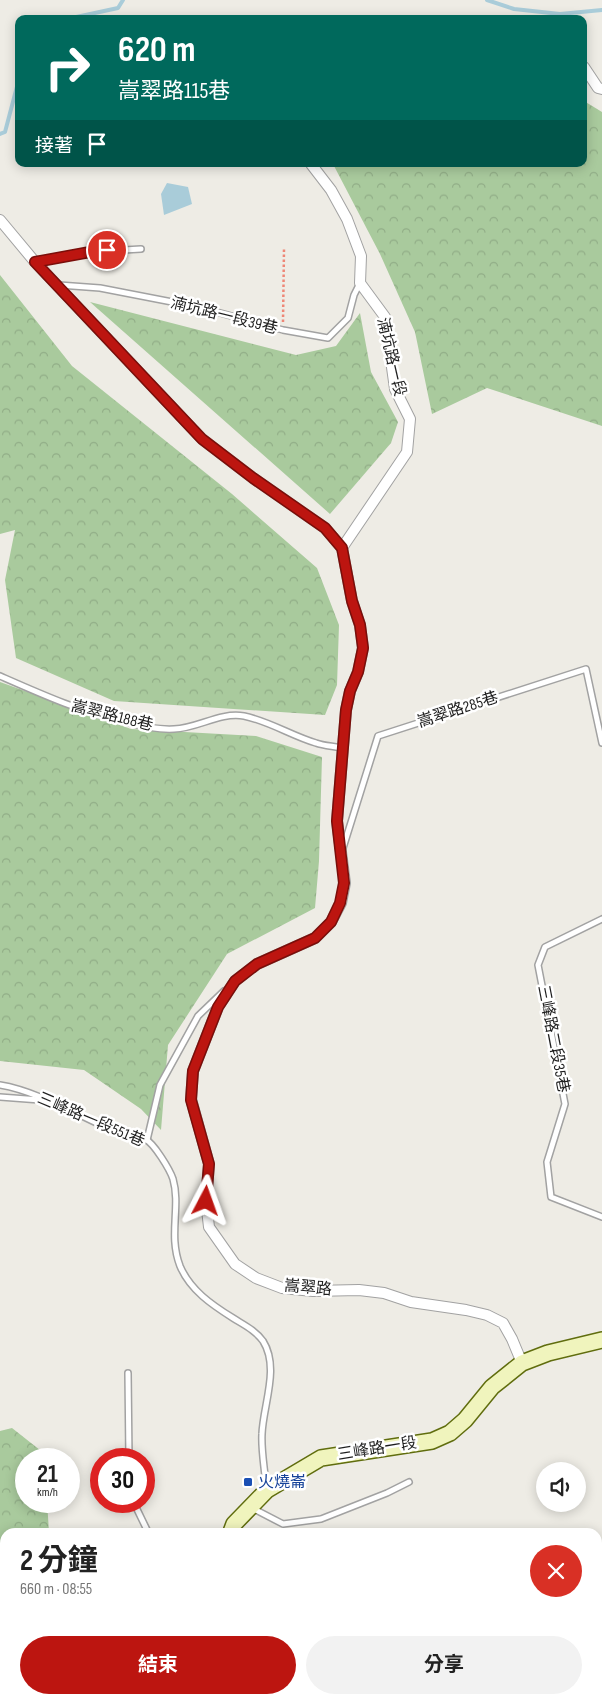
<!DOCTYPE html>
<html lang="zh-TW">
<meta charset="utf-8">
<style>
body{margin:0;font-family:"Sofia Sans Condensed","Noto Sans TC",sans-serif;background:#f2f2f2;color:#222;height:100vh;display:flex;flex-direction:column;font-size:19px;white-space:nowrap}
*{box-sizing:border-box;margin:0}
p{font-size:16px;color:#767676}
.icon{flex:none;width:28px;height:28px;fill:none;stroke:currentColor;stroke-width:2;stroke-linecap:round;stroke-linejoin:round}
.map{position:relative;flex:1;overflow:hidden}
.sheet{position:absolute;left:0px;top:1528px;width:602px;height:176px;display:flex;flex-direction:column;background:#fff;border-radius:15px 15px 0 0;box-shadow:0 2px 12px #0003}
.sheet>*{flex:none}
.guide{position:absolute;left:15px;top:15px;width:572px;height:152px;border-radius:10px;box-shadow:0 2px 12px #0003;background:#00695c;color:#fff;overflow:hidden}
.buttons{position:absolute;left:536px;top:1462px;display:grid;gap:10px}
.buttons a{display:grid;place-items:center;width:50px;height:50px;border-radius:50%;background:#fff;box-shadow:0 2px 12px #0003;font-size:25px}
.speed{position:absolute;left:15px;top:1448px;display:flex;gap:10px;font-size:25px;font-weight:700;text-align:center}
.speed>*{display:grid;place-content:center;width:65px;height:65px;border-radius:50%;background:#fff;box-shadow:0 2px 12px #0003;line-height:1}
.speed small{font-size:12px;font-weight:400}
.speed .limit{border:8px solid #d22;background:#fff;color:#111}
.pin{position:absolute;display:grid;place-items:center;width:42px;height:42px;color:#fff;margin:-21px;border:2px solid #fff;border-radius:50%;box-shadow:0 1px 5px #0007}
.me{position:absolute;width:55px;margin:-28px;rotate:4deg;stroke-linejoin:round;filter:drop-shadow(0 0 4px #0008)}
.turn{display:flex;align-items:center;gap:18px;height:105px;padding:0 20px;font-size:22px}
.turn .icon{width:65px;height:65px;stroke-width:2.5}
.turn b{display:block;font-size:35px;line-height:42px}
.then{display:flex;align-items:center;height:48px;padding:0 20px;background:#0003;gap:10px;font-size:19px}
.round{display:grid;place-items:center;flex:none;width:52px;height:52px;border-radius:26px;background:#f2f2f2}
.summary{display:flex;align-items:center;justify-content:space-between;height:85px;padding:0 20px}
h1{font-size:30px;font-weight:700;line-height:38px}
.primary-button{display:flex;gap:10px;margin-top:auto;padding:10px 20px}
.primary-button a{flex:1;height:58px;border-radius:30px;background:#bc1510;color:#fff;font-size:20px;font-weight:700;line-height:58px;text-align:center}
.primary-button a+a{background:#f2f2f2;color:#222}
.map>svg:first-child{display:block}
.forest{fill:url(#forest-crowns)}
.water{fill:#a9ccd9}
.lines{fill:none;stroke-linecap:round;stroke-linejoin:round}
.stream{stroke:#a9ccd9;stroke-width:4}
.lane-casing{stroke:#a2a2a2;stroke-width:8}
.street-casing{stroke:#a2a2a2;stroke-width:12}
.secondary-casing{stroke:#606d0e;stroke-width:18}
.path{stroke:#ee8676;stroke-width:2.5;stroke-dasharray:2.5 2.5;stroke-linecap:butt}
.lane{stroke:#fff;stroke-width:5}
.street{stroke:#fff;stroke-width:10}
.secondary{stroke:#f0f4bd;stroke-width:15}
.route-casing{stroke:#7a0e0a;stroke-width:12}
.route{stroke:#bc1510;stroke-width:9}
.transit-dot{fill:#1a4fb4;stroke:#fff;stroke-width:2}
.labels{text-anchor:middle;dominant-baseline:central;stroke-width:5;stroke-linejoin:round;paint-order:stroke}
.street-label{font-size:16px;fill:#1e1e1e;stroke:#fff}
.transit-label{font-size:16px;fill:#164399;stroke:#fff;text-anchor:start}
</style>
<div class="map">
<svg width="602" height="1703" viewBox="0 0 602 1703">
<defs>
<pattern id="forest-crowns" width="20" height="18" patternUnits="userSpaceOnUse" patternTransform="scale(1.25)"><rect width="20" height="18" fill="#a9ca9d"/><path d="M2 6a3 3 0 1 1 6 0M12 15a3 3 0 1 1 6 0" fill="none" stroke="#91ad87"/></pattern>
</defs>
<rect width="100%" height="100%" fill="#eeece5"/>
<g class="forest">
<polygon points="584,101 602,112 602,426 487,388 432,414 415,332 380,254 333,164 584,164"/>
<polygon points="0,275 72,366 232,494 317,568 339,625 337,685 325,715 114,701 16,658 5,580 15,530 0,534"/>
<polygon points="90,302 296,355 336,346 360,313 371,372 398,422 391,443 330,514"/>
<polygon points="0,682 131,729 256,736 322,757 319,861 315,908 227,954 168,1045 161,1130 141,1109 84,1070 0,1061"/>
<polygon points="12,1428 45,1454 45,1459 26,1459 26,1501 47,1501 49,1532 5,1532 5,1598 0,1595 0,1431"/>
</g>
<polygon class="water" points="167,183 188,187 192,204 164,215 161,194"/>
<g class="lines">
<g class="stream">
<polyline points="487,0 514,9 560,14 602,10"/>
<polyline points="67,19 118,8 123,0"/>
<polyline points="0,134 5,132 19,79"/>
</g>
<g class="lane-casing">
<g id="lane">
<polyline points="35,262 90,252 141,249"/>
<polyline points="59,285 100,288 198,307 283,330 328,338 348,318 354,295 360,283"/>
<path d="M 0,676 C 41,694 81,712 125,722 C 140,726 158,730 174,729 C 199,728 219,712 244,716 C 269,721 292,736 316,743 C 324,746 333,746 342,748"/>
<polyline points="343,848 378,736 586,669 602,743"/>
<polyline points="602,919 545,947 538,965 565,1104 547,1162 551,1197 602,1217"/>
<path d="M 0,1085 C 37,1091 77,1115 112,1130 C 123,1134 135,1134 145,1139 C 154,1143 170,1170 173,1179 C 181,1207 168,1235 180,1266 C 190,1290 212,1305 233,1318 C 244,1325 255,1330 263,1341 C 280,1368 263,1405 262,1434 C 261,1451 265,1470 266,1487"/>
<polyline points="0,1097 40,1100"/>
<polyline points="147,1140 160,1085 198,1016 224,991"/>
<polyline points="128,1373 129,1459"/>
<polyline points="133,1501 148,1532"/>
<polyline points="252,1508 283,1524 321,1519 387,1493 409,1482"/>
<polyline points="0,1636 5,1636"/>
<polyline points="388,1703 394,1699"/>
</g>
</g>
<g class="street-casing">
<g id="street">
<polyline points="584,67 598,88 602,89"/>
<polyline points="311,164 331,190 347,219 361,256 360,283 385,317 395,389 410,419 407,452 342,548"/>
<polyline points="0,220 35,262 202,439 253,478 325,528 342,548 352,601 360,625 363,648 358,672 350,691 346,710 337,821 345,883 341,903 331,922 315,938 257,964 235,981 218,1007 193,1071 191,1099 209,1164 206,1201 209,1227 235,1264 256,1278 282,1288 313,1291 359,1290 384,1293 411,1302 466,1310 487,1315 503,1323 512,1339 522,1363"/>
<polyline points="76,1703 80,1699"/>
<polyline points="134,1703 138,1699"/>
</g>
</g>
<g class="secondary-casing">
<g id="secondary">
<polyline points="231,1532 234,1524 267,1490 321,1458 432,1441 450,1433 465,1420 492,1387 522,1363 548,1353 602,1340"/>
<polyline points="35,1703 42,1699"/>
</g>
</g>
<polyline class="path" points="283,322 284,249"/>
<use href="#lane" class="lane"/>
<use href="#street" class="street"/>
<use href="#secondary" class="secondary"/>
</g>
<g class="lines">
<g class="route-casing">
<polyline id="route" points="107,250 90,252 35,262 202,439 253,478 325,528 342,548 352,601 360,625 363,648 358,672 350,691 346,710 337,821 344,883 340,903 331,922 315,938 257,964 235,981 218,1007 193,1071 191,1100 209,1164 206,1201"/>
</g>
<use href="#route" class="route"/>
</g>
<rect class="transit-dot" x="243" y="1477" width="10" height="10" rx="2.5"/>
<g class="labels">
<g class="street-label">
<text transform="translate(224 316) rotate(14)">湳坑路一段39巷</text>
<text transform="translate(391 357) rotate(77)">湳坑路一段</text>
<text transform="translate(458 710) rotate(-18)">嵩翠路285巷</text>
<text transform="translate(112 716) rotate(14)">嵩翠路188巷</text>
<text transform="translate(553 1039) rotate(79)">三峰路二段35巷</text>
<text transform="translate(91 1120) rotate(23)">三峰路一段551巷</text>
<text transform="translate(308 1288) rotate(5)">嵩翠路</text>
<text transform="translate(377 1449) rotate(-9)">三峰路一段</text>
</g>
<g class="transit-label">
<text x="258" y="1482">火燒崙</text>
</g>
</g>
</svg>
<div class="buttons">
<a><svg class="icon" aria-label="sound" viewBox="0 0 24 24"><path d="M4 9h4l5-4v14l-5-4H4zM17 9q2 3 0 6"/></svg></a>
</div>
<div class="speed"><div>21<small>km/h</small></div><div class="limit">30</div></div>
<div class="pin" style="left:107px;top:250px;background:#d93025"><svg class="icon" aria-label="arrive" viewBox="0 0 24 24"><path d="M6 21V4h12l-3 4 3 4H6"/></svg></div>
<svg class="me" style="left:206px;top:1201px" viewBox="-20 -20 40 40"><path d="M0-17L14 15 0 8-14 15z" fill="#bc1510" stroke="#fff" stroke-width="4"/></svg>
<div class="guide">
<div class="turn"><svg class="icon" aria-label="right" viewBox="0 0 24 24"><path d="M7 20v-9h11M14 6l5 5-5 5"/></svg><div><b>620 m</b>嵩翠路115巷</div></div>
<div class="then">接著<svg class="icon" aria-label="arrive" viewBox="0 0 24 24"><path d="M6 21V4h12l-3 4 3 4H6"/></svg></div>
</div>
<section class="sheet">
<div class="summary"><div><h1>2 分鐘</h1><p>660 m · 08:55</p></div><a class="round" style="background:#d93025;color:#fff"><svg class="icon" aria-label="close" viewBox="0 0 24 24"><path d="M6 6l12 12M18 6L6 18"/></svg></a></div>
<div class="primary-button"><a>結束</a><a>分享</a></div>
</section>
</div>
